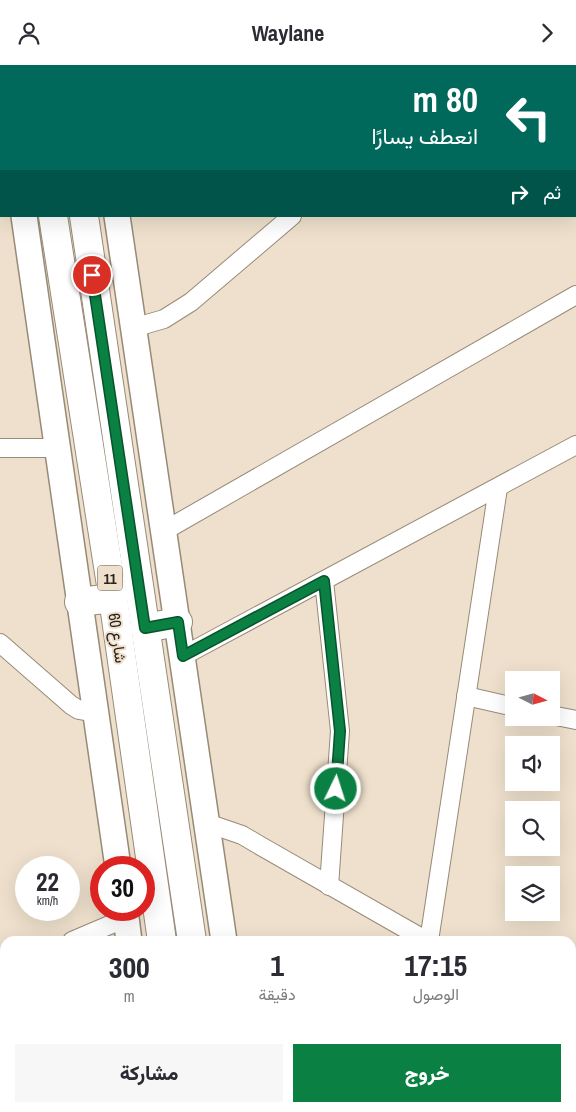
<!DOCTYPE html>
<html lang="ar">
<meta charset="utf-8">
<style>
body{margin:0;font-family:"Archivo Narrow",Vazirmatn,sans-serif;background:#f7f7f7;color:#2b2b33;direction:rtl;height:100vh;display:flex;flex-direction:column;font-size:19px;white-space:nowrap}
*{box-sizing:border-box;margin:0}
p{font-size:16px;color:#7c7c81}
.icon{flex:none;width:28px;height:28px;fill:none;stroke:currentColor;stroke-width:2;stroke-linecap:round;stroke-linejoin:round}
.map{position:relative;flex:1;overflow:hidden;direction:ltr}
.side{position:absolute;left:0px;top:871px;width:576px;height:176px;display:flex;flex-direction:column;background:#fff;border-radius:15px 15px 0 0;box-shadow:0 5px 20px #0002;direction:rtl}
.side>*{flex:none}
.hud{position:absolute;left:0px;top:0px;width:576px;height:152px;box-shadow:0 5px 20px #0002;direction:rtl;background:#00695c;color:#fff;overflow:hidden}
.needle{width:32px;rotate:96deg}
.buttons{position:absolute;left:505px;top:606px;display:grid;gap:10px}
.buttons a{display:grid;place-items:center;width:55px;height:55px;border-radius:0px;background:#fff;box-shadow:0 5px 20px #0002;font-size:25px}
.speed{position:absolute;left:15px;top:791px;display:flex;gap:10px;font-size:25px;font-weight:700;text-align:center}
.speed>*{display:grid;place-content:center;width:65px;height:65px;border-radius:50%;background:#fff;box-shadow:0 5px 20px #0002;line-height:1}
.speed small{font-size:12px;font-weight:400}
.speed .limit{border:8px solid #d22;background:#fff;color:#111}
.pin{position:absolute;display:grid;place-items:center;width:42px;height:42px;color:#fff;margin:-21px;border:2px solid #fff;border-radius:50%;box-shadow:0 1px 5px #0007}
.me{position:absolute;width:55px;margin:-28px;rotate:4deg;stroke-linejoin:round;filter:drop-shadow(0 0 4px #0008)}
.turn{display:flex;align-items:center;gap:18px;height:105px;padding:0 15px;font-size:22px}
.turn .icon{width:65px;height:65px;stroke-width:2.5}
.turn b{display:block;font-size:35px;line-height:42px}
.then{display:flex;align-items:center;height:48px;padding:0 15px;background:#0003;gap:10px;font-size:19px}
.eta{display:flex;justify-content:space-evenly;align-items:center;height:85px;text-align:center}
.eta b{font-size:30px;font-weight:800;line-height:35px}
.button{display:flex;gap:10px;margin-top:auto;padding:10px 15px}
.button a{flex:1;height:58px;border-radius:0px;background:#0b8043;color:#fff;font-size:20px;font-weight:800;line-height:58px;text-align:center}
.button a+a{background:#f7f7f7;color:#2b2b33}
header{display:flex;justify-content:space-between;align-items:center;height:65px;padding:0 15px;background:#fff;font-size:22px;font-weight:800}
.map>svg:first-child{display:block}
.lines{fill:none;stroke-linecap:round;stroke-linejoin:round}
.street-casing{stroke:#978a77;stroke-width:20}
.secondary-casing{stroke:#978a77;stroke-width:28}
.highway-casing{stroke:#978a77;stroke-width:30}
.street{stroke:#fff;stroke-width:18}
.secondary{stroke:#fff;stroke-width:25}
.highway{stroke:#fff;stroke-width:28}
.route-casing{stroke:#07532c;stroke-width:12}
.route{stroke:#0b8043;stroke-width:9}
.labels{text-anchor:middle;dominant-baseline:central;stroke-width:4;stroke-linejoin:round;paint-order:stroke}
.shield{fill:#eee0cc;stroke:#645c51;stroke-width:1}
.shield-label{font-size:15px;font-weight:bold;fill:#29241c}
.street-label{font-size:16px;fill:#29241c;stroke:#eee0cc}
</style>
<header><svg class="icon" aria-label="forward" viewBox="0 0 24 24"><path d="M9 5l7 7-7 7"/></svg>Waylane<svg class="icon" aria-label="person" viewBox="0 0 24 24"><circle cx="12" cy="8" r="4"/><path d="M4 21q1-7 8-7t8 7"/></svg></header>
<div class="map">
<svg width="576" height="1047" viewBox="0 0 576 1047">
<rect width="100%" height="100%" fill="#eee0cc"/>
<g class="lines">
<g class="street-casing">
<g id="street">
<polyline points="392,0 393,1"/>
<polyline points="481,1 483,0"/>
<polyline points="133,263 164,254 191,237 292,151"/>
<polyline points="0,383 57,383"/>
<polyline points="164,466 576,230"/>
<polyline points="324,516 340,666 329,821"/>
<polyline points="0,578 71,640 79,645 96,648"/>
<polyline points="183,591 576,380"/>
<polyline points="466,631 514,642"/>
<polyline points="551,650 576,655"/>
<polyline points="207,758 242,770 259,780 427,876"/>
<polyline points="72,876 126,853"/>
<polyline points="429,876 498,423"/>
<polyline points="0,906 5,904"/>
<polyline points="571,942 576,944"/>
<polyline points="0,960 5,997"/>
<polyline points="11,1042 12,1047"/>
<polyline points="359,1042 359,1047"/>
<polyline points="504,1047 505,1042"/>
</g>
</g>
<g class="secondary-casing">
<g id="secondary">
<polyline points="5,0 5,1"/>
<polyline points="95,0 95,1"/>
<polyline points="24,151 118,802"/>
<polyline points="117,151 224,876"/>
<polyline points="125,845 129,876"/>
<polyline points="154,1042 155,1047"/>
<polyline points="248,1042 249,1047"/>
</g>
</g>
<g class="highway-casing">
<g id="highway">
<polyline points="33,0 33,1"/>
<polyline points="64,0 64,1"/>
<polyline points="53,151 113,533 162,876"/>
<polyline points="84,151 192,876"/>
<polyline points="79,537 113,533"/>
<polyline points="145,563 178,557"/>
<polyline points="186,1042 187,1047"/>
<polyline points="216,1042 217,1047"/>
</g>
</g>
<use href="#street" class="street"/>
<use href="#secondary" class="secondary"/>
<use href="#highway" class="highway"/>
</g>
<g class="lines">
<g class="route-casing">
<polyline id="route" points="92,210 145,563 178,557 183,591 324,516 340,666 336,724"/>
</g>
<use href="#route" class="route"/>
</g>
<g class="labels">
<rect class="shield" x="97.5" y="500.5" width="25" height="25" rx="4"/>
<g class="shield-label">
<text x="110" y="513">11</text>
</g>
<g class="street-label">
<text transform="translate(118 573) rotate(82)">شارع 60</text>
</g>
</g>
</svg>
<div class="buttons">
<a><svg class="needle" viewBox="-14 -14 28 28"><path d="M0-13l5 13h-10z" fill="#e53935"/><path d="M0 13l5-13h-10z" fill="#7c7c81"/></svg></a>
<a><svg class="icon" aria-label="sound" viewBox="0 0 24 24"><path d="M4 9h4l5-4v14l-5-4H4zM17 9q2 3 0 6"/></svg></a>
<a><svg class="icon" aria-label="search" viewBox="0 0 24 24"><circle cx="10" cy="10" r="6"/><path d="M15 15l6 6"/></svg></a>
<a><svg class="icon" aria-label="layers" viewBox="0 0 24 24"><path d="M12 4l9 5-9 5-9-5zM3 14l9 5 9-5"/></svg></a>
</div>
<div class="speed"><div>22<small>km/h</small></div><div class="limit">30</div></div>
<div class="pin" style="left:92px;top:210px;background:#d93025"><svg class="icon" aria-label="arrive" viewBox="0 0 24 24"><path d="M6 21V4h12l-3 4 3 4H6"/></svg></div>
<svg class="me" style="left:336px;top:724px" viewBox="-20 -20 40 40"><circle r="17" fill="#0b8043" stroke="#fff" stroke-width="3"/><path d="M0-11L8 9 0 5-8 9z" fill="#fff"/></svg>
<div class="hud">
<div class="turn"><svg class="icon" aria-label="left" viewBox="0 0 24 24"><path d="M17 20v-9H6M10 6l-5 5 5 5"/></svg><div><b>80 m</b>انعطف يسارًا</div></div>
<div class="then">ثم<svg class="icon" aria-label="right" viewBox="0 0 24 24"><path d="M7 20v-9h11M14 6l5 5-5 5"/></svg></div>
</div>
<section class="side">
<div class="eta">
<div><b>17:15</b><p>الوصول</p></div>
<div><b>1</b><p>دقيقة</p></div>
<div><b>300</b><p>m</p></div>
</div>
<div class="button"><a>خروج</a><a>مشاركة</a></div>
</section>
</div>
